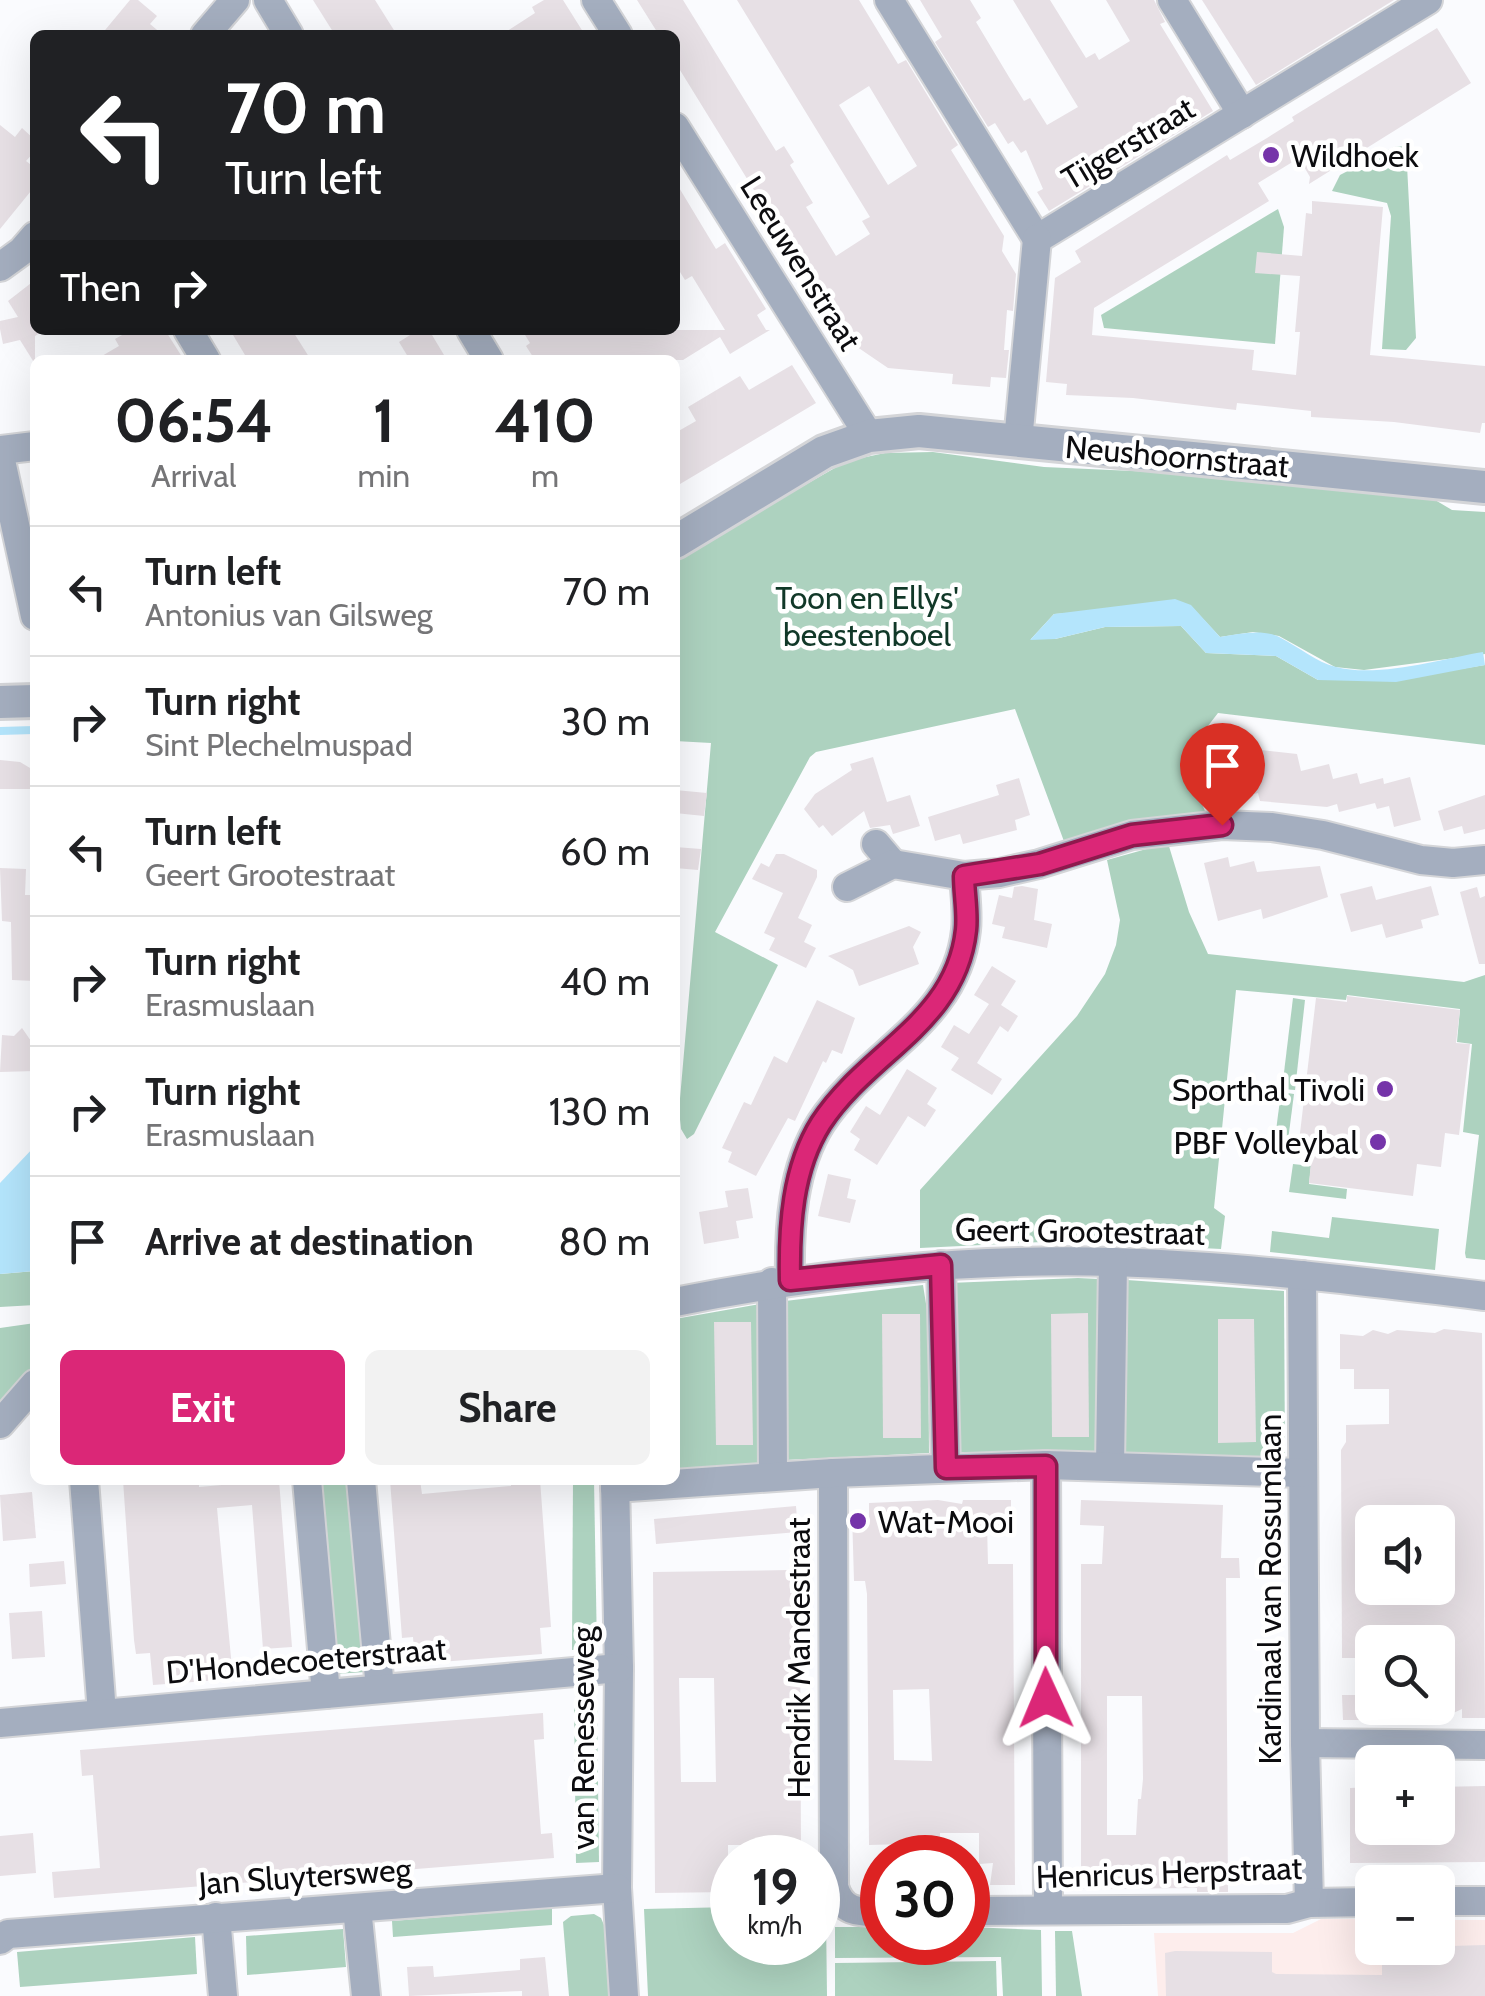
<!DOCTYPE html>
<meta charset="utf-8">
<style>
body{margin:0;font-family:Cabin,sans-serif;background:#f2f2f2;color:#202124;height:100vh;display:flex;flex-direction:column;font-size:38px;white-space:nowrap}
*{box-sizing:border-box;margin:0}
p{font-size:32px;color:#757577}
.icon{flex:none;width:55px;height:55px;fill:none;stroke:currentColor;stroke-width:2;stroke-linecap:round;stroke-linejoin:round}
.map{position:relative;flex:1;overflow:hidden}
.side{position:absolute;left:30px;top:355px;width:650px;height:1130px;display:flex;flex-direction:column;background:#fff;border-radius:15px;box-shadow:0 10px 40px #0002}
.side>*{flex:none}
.hud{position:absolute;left:30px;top:30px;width:650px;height:305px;border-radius:15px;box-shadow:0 10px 40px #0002;background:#202124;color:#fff;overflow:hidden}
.fabs{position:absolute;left:1355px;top:1505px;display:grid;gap:20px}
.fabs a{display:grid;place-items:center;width:100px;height:100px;border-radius:15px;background:#fff;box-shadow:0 10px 40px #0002;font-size:50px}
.speed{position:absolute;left:710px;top:1835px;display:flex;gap:20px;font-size:50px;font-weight:700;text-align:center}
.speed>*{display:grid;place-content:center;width:130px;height:130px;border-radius:50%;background:#fff;box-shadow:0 10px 40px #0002;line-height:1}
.speed small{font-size:25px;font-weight:400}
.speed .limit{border:15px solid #d22;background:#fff;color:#111}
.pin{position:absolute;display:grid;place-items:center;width:85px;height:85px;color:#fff;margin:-102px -42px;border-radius:50% 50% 50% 0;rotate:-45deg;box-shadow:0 0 10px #0007}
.pin .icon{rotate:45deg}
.me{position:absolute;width:110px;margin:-55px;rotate:359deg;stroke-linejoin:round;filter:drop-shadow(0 0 8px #0008)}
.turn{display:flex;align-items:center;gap:35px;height:210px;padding:0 30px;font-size:45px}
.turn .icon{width:130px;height:130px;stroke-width:2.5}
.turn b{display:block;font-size:70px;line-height:85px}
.then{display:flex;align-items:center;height:95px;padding:0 30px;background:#0003;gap:20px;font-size:38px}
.eta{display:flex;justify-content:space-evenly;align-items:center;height:170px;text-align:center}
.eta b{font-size:60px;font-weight:700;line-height:70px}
.primary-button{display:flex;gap:20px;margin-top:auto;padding:20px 30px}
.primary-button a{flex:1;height:115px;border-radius:15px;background:#db2777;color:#fff;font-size:40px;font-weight:700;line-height:115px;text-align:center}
.primary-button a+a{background:#f2f2f2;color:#202124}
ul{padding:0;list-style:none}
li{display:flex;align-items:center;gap:30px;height:130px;padding:0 30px;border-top:2px solid #e0e0e0}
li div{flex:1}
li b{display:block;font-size:38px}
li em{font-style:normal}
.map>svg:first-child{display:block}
.education{fill:#fdedec}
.green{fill:#add2bf}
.water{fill:#b4e5fc}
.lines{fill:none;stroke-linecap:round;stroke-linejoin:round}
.stream{stroke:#b4e5fc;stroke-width:8}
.building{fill:#e7e0e5;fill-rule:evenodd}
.minor-casing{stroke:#d4d5d8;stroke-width:32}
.tertiary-casing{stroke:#d4d5d8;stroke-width:38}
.minor{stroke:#a4aebf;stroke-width:28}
.tertiary{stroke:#a4aebf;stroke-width:32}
.route-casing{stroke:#8e194d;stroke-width:25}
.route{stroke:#db2777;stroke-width:18}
.poi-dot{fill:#7534a9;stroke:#fff;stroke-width:4}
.labels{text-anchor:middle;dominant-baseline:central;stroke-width:9;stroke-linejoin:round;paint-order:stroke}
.street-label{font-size:32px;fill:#0c0c0f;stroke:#fff}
.poi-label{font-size:32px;fill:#0c0c0f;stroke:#fff;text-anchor:start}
.park-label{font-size:32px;fill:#113828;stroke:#fff}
</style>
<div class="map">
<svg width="1485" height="1996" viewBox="0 0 1485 1996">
<rect width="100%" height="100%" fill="#fafbfe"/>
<polygon class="education" points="1321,1919 1372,1919 1372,1948 1438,1948 1438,1920 1485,1920 1485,1996 1158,1996 1154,1933 1293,1933"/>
<g class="green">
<polygon points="1406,146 1416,338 1406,350 1382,349 1391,216 1387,203 1332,191 1340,175 1394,147"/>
<polygon points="1278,209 1284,227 1275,344 1104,328 1101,315"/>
<polygon points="933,452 1044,467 1309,479 1425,494 1452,510 1485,512 1485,654 1364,670 1335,667 1279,636 1253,632 1220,637 1191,606 1054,614 1031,639 1055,639 1105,627 1181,626 1206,653 1276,656 1318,680 1442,672 1485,665 1485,745 1218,713 1183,758 1207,816 1065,844 1015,709 816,752 810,757 715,932 778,965 694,1134 687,1139 681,1129 679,1110 711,743 675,741 675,559 847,461 885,453"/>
<polygon points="1168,843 1189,912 1208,954 1464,982 1485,975 1485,1260 1466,1258 1465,1253 1479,1135 1463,1132 1472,1044 1457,1042 1460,1009 1347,995 1346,1000 1236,990 1214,1208 1225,1216 1221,1249 1062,1241 920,1248 920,1190 1077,1016 1105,974 1116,945 1120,920 1107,860"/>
<polygon points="1293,998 1305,1000 1295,1090 1282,1089"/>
<polygon points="1281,1092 1294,1094 1287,1148 1274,1146"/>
<polygon points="1293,1164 1311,1166 1309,1184 1347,1189 1346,1199 1289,1192"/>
<polygon points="1332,1217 1439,1229 1435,1270 1270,1252 1272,1231 1329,1238"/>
<polygon points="35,1271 35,1305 0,1307 0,1274"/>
<polygon points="1078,1278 1099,1279 1100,1454 955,1452 949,1283"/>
<polygon points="1127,1280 1284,1291 1285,1459 1124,1454 1123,1286"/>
<polygon points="923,1285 928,1316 929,1453 785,1460 785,1301"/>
<polygon points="760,1304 763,1463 675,1472 675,1319"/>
<polygon points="35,1323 35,1366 0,1407 0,1328"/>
<polygon points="318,1480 351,1480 365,1672 335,1674"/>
<polygon points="573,1480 594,1480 597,1650 572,1650"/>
<polygon points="597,1703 599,1862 576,1863 574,1704"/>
<polygon points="818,1906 821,1906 826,1916 827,1996 648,1996 644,1909 732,1907 732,1942 818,1942"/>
<polygon points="552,1908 552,1925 393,1937 392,1921"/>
<polygon points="594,1914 601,1918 604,1925 609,1996 569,1996 563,1922 571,1916"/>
<polygon points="835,1927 882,1927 882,1942 968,1942 968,1927 1041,1930 1042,1996 1003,1996 1001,1957 835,1958"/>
<polygon points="343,1929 346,1967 247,1975 246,1936"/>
<polygon points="1055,1931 1072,1931 1082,1996 1056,1996"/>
<polygon points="195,1937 197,1974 20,1987 17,1952"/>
<polygon points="996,1961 997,1996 835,1996 835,1963"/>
</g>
<g class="water">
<path d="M 1175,599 L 1191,605 L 1220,637 C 1240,634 1263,628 1281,638 C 1299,647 1316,662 1336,667 C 1378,678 1441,659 1483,652 L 1485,665 L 1396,682 L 1318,680 L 1276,656 L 1206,653 L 1181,626 L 1105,627 L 1055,639 L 1030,640 L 1054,614 Z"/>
<polygon points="35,1146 35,1271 0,1274 0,1183"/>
</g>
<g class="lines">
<polyline class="stream" points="0,731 34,730"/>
</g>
<g class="building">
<polygon points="130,0 138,0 157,16 150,24 163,35 101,35"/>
<polygon points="313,0 375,0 397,35 335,35"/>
<polygon points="544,0 563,0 585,35 501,35 535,13 532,7"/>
<path d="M 637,0 L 683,0 L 776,151 L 784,146 L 794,162 L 790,165 L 813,203 L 806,207 L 836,256 L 870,234 L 862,221 L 870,217 L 737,0 L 859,0 L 898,64 L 906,60 L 951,134 L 958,145 L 951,150 L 1004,236 L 1002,251 L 1016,274 L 1013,311 L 1007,310 L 1004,350 L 1009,350 L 1006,378 L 991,377 L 990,387 L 952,384 L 953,374 L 888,368 L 844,338 L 811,283 L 802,289 L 761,222 L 770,216 L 675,62 L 675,35 L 659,35 ZM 869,86 L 917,166 L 888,185 L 839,105 Z"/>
<polygon points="920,0 970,0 981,18 976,22 1009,77 1024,101 1030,98 1047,125 1078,107 1013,0 1050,0 1086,58 1095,53 1099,60 1130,41 1106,0 1154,0 1165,22 1160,24 1213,111 1049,211 1037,192 1043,189 1026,150 1021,153 1013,141 1008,144 995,123 988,127 935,42 942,37"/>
<polygon points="1202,0 1394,0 1256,85"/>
<polygon points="1437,28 1471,83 1309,184 1310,177 1299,158 1258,183 1269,201 1094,308 1092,335 1254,350 1252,370 1296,375 1300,332 1295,332 1300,276 1255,273 1257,252 1302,256 1306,213 1312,214 1312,201 1383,207 1370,355 1485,366 1485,423 1482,423 1480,433 1394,422 1311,417 1311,411 1237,403 1236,410 1133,398 1066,395 1067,384 1046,382 1055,278 1081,262 1075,251 1227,155 1230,160 1267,138 1294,121 1292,117"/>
<polygon points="0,125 15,137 22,128 35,140 35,151 26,161 35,168 35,186 0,229"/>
<polygon points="675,181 716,249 725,243 766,309 757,315 766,330 770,330 730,354 720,337 683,360 535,360 526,346 530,343 522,330 725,330 692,276 685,280 675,264"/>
<polygon points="35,280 35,330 40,333 35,336 35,364 20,340 3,344 0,329 0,321 18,317 8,301"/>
<polygon points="131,330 165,330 184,360 95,360 119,346 115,339"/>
<polygon points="230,330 292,330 311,360 248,360"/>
<polygon points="418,330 429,330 447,360 410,360 399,342"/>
<polygon points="792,365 816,403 675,487 675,433 696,421 688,407 740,376 749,390"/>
<polygon points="1242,744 1243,748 1297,754 1301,771 1329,764 1333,779 1357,773 1360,784 1383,778 1384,784 1410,777 1421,820 1394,827 1389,806 1377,809 1375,803 1339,812 1337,804 1327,807 1260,801 1258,793 1234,799 1232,789 1208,796 1199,762 1223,756 1222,749"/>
<polygon points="873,757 887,802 910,795 920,826 893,834 890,825 870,828 864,811 832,836 823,825 819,828 804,809 815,794 852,770 850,764"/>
<polygon points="0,760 20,762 35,771 35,789 0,789"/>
<polygon points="1019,778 1030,815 1015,820 1017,830 963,844 960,834 935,841 928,817 999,795 996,785"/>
<polygon points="675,790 707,793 704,816 675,813"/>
<polygon points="1485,795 1485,829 1464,834 1462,826 1444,831 1438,811"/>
<polygon points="675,847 701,849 698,870 675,868"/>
<polygon points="776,854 784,854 817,870 817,877 798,918 812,925 804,942 816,948 806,968 769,950 775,938 764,933 783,893 752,879 761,863 769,867"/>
<polygon points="1228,857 1230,867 1254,861 1257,872 1320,866 1328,897 1263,919 1261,909 1218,921 1204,863"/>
<polygon points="0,868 26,869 25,895 35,895 35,981 12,980 11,922 2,921"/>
<polygon points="1022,886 1038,889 1034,920 1052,924 1047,948 1002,938 1005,927 992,924 999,895 1012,898 1014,887"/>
<polygon points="1372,886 1376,900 1431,886 1439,915 1421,920 1423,928 1386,938 1382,924 1351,932 1340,894"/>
<polygon points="1477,887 1480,898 1485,896 1485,964 1479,964 1460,892"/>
<polygon points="909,926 921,932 913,947 919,964 859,986 853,970 828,956"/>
<polygon points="992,966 1016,981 1001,1005 1018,1016 1008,1032 1000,1026 977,1063 1002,1079 992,1095 951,1070 959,1058 941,1047 954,1025 969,1034 989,1004 974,995"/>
<polygon points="1347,996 1460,1010 1456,1043 1470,1044 1459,1135 1445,1133 1441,1167 1417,1164 1413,1196 1309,1183 1312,1151 1298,1150 1316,998 1347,1002"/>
<polygon points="817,1000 855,1018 842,1054 832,1050 826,1063 823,1061 795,1121 788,1118 756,1176 728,1162 732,1152 722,1148 744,1102 751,1105 774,1056 787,1063"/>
<polygon points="22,1028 31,1041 35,1042 35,1071 0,1072 2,1035 14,1036"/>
<polygon points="907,1069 937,1088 927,1104 936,1110 925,1127 908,1116 877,1165 854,1150 860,1139 850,1132 866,1106 880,1115"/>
<polygon points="828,1174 851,1179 847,1198 856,1200 850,1223 818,1216"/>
<polygon points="748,1188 753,1218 736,1221 739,1238 704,1244 699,1212 728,1207 725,1191"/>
<polygon points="1088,1313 1089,1437 1052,1437 1051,1314"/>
<polygon points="882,1314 920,1314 921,1438 883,1438"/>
<polygon points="1218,1319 1254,1319 1256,1442 1218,1443"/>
<polygon points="714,1322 751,1322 753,1445 716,1445"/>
<path d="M 1444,1329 L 1482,1333 L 1485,1718 L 1462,1718 L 1462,1709 L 1438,1720 L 1438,1685 L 1451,1685 L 1451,1642 L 1372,1642 L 1372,1658 L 1342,1658 L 1341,1450 L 1346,1442 L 1346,1425 L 1389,1424 L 1389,1389 L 1354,1389 L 1354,1369 L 1340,1369 L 1340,1334 L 1363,1336 L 1373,1330 L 1388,1334 L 1397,1330 L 1435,1333 ZM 1372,1521 L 1438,1522 L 1438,1539 L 1452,1539 L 1452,1588 L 1372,1588 Z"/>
<polygon points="123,1480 199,1480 199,1487 279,1480 292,1647 263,1649 252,1505 217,1508 233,1679 153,1685 150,1653 136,1654 134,1640"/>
<polygon points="390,1480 420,1480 422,1494 511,1486 511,1480 540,1480 551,1627 540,1628 542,1654 415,1664 413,1637 402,1638"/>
<polygon points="32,1492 36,1538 3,1541 0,1495"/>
<path d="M 938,1500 L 962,1504 L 963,1500 L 1011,1500 L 1011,1524 L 987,1525 L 988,1564 L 1013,1564 L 1015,1885 L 990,1885 L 993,1863 L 979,1864 L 979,1833 L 940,1833 L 940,1843 L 869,1845 L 867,1594 L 865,1581 L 854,1581 L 852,1513 L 869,1517 L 869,1503 ZM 929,1689 L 932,1761 L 894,1760 L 893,1690 Z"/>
<path d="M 1081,1500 L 1223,1505 L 1221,1558 L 1239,1558 L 1240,1578 L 1226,1578 L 1228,1892 L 1197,1892 L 1197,1888 L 1081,1889 L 1081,1564 L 1102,1564 L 1104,1526 L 1080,1525 ZM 1107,1696 L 1142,1696 L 1143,1779 L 1141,1799 L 1138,1799 L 1136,1835 L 1107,1835 Z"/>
<polygon points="796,1506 798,1532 656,1544 654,1519"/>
<polygon points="64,1561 66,1584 30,1587 29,1564"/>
<path d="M 790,1570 L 790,1593 L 800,1593 L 801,1858 L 764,1858 L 764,1845 L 728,1845 L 728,1892 L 655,1893 L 653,1572 ZM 679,1678 L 714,1678 L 716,1782 L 681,1782 Z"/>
<polygon points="42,1611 45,1657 12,1659 9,1613"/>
<polygon points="1342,1695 1372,1695 1372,1720 1343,1720"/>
<polygon points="543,1713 544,1739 534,1740 541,1834 552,1833 554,1858 54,1898 52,1872 100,1868 93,1775 82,1776 80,1750"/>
<polygon points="1485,1786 1485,1862 1350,1863 1350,1788 1372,1787 1372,1828 1438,1828 1438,1787"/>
<polygon points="33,1833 36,1873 0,1876 0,1836"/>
<polygon points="1485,1945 1485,1996 1166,1996 1165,1953 1175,1951 1272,1952 1272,1972 1276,1974 1382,1975 1382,1948"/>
<polygon points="545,1957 549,1996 522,1996 522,1991 409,1996 407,1967 433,1966 434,1977 520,1970 520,1959"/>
</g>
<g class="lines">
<g class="minor-casing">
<g id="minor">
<polyline points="268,0 289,35"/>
<polyline points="596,0 618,35"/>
<polyline points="889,0 1037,239"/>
<polyline points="1172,0 1242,114"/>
<polyline points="205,35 235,0"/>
<polyline points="675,127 869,436"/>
<polyline points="1037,239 1428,0"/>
<polyline points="0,267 22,251 35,236"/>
<polyline points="188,330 206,360"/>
<polyline points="471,330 489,360"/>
<polyline points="1018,441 1037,239"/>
<polyline points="0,450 35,446"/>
<polyline points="0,456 35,616"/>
<polyline points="876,844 893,864"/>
<polyline points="847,887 893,864 964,876 999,873 1039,864 1132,835 1222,825 1272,827 1323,835 1421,860 1453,863 1485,860"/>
<polyline points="941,1265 946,1468"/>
<polyline points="1302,1275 1305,1743 1309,1903"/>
<path d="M 790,1280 C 789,1228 792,1168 821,1123 C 868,1051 956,1023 966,930 C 968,913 965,893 964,876"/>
<polyline points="772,1282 773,1476"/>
<path d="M 675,1302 C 820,1273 966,1258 1114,1262 C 1238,1266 1361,1281 1485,1296"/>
<polyline points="0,1424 35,1384"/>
<polyline points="1046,1465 1048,1910"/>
<polyline points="1110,1466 1113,1262"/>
<path d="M 833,1473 L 834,1887 C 842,1913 859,1912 882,1912"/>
<polyline points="84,1480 102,1713"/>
<polyline points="307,1480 326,1694"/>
<polyline points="361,1480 380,1689"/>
<polyline points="615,1480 619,1668 617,1888 624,1996"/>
<polyline points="615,1488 833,1473 1046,1465 1303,1473"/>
<polyline points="0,1723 619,1668"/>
<polyline points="1305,1743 1485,1745"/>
<polyline points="1438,1901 1485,1901"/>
<polyline points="357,1908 366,1996"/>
<polyline points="968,1911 1287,1909 1309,1903 1372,1902"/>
<polyline points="216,1917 223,1996"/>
<polyline points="0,1940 8,1934 617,1888"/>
</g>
</g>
<g class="tertiary-casing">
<g id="tertiary">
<polyline points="675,542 824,452 869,436 919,431 1485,487"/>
<polyline points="0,702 35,701"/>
</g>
</g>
<use href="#minor" class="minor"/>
<use href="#tertiary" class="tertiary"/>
</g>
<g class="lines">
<g class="route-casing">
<path id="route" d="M 1046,1698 L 1046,1466 L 946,1468 L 941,1265 L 790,1280 C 789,1227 792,1169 821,1123 C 868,1051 956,1023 966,930 C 968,913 964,893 964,876 L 1040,864 L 1132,835 L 1222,825"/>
</g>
<use href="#route" class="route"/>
</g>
<g class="poi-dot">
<circle cx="1271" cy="155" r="10"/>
<circle cx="1385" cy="1089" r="10"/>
<circle cx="1378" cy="1142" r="10"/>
<circle cx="858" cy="1521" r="10"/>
</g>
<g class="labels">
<g class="street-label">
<text transform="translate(1128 143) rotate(-31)">Tijgerstraat</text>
<text transform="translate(801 263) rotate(58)">Leeuwenstraat</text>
<text transform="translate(1177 456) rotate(5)">Neushoornstraat</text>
<text transform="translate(1080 1231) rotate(1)">Geert Grootestraat</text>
<text transform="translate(1269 1589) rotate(-90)">Kardinaal van Rossumlaan</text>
<text transform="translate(798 1658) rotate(-90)">Hendrik Mandestraat</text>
<text transform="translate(306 1660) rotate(-5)">D'Hondecoeterstraat</text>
<text transform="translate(582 1738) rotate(-90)">van Renesseweg</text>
<text transform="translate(1169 1872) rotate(-2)">Henricus Herpstraat</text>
<text transform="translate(305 1876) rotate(-4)">Jan Sluytersweg</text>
</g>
<g class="poi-label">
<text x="1291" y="155">Wildhoek</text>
<text x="1365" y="1089" text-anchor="end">Sporthal Tivoli</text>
<text x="1358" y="1142" text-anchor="end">PBF Volleybal</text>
<text x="878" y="1521">Wat-Mooi</text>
</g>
<g class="park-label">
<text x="867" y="597">Toon en Ellys'<tspan x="867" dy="37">beestenboel</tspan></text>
</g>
</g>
</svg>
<div class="fabs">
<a><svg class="icon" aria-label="sound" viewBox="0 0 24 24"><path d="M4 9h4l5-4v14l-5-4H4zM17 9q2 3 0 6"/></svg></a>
<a><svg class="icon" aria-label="search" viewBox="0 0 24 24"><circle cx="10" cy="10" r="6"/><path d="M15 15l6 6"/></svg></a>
<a>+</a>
<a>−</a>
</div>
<div class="speed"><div>19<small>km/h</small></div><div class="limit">30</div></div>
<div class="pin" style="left:1222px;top:825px;background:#d93025"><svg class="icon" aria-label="arrive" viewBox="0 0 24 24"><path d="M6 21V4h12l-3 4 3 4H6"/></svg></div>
<svg class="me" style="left:1046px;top:1698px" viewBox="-20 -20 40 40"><path d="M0-17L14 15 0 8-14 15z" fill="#db2777" stroke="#fff" stroke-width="4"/></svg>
<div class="hud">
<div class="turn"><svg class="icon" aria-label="left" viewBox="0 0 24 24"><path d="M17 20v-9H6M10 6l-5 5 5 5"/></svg><div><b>70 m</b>Turn left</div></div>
<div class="then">Then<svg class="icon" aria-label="right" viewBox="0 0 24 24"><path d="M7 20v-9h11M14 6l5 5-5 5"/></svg></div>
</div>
<section class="side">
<div class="eta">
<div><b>06:54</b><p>Arrival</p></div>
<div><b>1</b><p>min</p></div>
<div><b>410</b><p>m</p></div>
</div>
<ul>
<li><svg class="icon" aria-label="left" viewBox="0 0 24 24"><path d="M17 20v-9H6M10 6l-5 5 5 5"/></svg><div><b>Turn left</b><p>Antonius van Gilsweg</p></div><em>70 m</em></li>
<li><svg class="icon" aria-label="right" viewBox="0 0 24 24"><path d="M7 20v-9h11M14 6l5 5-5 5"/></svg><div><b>Turn right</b><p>Sint Plechelmuspad</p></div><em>30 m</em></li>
<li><svg class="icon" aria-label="left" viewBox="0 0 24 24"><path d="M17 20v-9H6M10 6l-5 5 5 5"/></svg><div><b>Turn left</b><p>Geert Grootestraat</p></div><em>60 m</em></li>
<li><svg class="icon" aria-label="right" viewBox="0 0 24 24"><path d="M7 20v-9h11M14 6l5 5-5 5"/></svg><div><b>Turn right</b><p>Erasmuslaan</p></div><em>40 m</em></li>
<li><svg class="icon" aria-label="right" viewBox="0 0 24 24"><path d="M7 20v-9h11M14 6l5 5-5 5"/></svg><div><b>Turn right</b><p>Erasmuslaan</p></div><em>130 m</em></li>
<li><svg class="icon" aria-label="arrive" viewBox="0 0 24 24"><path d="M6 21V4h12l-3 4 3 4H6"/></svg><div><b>Arrive at destination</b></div><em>80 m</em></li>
</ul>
<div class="primary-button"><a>Exit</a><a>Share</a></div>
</section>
</div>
